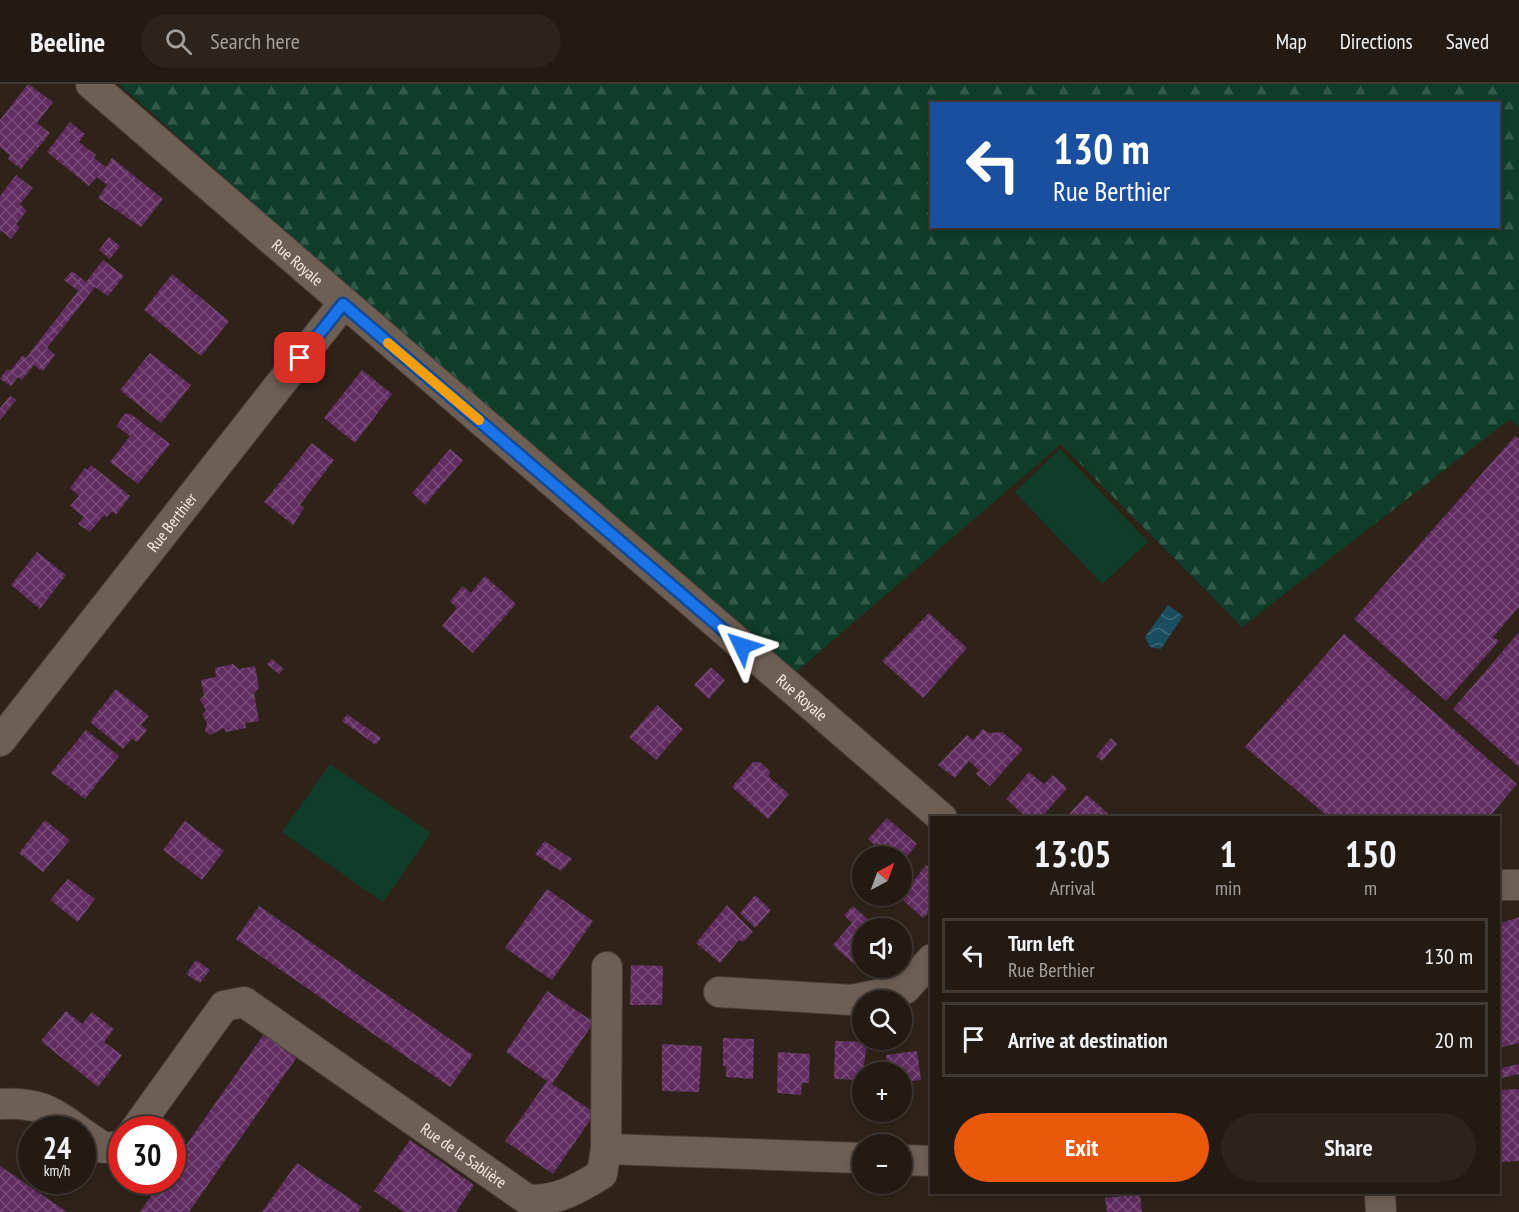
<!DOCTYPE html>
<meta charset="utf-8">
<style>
body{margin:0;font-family:"PT Sans Narrow",sans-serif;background:#2b231c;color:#f1f3f6;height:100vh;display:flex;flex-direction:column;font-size:22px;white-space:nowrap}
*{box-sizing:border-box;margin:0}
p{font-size:20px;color:#a3a1a0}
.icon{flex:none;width:33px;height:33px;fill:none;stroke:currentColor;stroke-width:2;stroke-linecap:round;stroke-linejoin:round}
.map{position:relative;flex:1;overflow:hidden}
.drawer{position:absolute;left:930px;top:732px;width:570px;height:378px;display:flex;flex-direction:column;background:#231a13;border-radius:0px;box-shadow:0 3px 9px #0003,0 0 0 2px #403833}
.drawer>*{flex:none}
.hud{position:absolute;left:930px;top:18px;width:570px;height:126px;border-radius:0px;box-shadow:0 3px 9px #0003,0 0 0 2px #403833;background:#1a4fa0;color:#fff;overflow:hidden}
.needle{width:39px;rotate:41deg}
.fabs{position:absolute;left:852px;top:762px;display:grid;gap:12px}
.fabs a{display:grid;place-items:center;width:60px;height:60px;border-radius:50%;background:#231a13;box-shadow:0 3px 9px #0003,0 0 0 2px #403833;font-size:30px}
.speed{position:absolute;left:18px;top:1032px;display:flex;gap:12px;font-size:30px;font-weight:700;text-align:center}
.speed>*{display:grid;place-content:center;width:78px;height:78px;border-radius:50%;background:#231a13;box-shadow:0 3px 9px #0003,0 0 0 2px #403833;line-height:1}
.speed small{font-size:15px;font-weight:400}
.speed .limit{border:9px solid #d22;background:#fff;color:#111}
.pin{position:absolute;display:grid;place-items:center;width:51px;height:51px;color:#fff;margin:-26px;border-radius:12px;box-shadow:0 3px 9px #0006}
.me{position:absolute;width:66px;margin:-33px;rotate:311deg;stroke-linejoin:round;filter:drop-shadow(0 0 4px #0008)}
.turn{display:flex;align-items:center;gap:21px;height:126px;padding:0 24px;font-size:27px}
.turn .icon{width:78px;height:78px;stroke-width:2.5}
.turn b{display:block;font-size:42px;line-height:51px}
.eta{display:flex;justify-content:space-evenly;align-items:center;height:102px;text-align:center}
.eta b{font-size:36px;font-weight:800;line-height:42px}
.action{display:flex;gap:12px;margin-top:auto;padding:12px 24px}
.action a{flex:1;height:69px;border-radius:36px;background:#ea580c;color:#fff;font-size:24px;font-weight:800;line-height:69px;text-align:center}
.action a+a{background:#2b231c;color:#f1f3f6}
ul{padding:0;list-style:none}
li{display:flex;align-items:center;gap:18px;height:75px;margin:0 12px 9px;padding:0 12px;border:3px solid #403833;border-radius:0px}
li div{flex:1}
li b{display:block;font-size:22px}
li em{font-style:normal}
header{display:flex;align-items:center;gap:36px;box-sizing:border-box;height:84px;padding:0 30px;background:#231a13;border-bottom:2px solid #403833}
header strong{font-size:28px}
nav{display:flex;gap:33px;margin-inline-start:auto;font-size:21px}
.search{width:420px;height:54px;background:#2b231c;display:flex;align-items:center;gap:15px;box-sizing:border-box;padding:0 21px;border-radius:33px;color:#a3a1a0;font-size:22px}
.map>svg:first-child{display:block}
.forest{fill:url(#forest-firs);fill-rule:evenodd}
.pitch{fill:#0f3d29}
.water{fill:url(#water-waves)}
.building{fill:url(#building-cross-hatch)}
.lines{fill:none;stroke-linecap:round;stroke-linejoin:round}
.street-casing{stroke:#483e36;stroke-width:32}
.street{stroke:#6e5f55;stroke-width:30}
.route-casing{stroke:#114b97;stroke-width:15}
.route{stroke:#1a73e8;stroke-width:10}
.slow{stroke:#f59e0b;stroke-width:10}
.labels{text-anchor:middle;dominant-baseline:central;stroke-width:6;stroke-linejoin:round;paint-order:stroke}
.street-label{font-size:16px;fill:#f6ede7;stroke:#251910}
</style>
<header>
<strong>Beeline</strong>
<div class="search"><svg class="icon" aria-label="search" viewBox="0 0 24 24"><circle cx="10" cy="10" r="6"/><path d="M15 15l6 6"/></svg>Search here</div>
<nav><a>Map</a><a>Directions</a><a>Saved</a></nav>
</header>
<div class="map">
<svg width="1519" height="1128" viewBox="0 0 1519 1128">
<defs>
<pattern id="forest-firs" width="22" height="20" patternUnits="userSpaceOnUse" patternTransform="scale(1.5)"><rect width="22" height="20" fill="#0f3d29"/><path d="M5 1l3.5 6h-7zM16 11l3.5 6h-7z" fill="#335948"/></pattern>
<pattern id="water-waves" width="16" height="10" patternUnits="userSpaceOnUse" patternTransform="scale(1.5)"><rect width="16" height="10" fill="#1b4d61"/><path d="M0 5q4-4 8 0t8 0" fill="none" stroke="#3d6778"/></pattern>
<pattern id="building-cross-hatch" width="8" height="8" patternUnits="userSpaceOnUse" patternTransform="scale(1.5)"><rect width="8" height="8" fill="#612d61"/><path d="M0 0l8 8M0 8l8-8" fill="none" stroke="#784c78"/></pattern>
</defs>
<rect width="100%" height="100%" fill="#2f2319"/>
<path class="forest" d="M 119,0 L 1519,0 L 1519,343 L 1510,335 L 1242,543 L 1061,360 L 789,594 ZM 932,20 L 1498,20 L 1498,142 L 932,142 Z"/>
<g class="pitch">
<polygon points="1060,365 1148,458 1102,500 1015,408"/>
<polygon points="330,680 431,749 383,818 282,748"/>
</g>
<polygon class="water" points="1168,521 1183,532 1161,565 1150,563 1145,553"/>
<g class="building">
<polygon points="28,0 53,18 37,39 50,49 21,85 8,75 10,71 0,63 0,36"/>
<polygon points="70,38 85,50 79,58 96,71 94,74 106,83 112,74 163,115 141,143 98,114 107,101 97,93 89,102 47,68"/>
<polygon points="16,91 33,104 20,120 27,127 16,140 20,143 11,155 2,147 0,149 0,112"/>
<polygon points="109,153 120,162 110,175 99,166"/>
<polygon points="103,176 124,192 108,212 95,203 47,264 55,271 43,287 34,281 22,296 18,293 11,302 0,295 7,285 10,287 23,271 26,274 78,207 64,196 72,187 86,198"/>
<polygon points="172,190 229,237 201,272 144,226"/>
<polygon points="150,269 191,301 161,339 120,306"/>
<polygon points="362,286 392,310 355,359 324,334"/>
<polygon points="10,312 16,316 0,336 0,324"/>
<polygon points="125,330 131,330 170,360 138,400 110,378 130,352 116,342"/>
<polygon points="1515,352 1519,355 1519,523 1493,553 1499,557 1446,617 1354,535"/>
<polygon points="312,359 334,376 300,421 304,424 293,441 264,418"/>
<polygon points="450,365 463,376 425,421 412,409"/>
<polygon points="91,381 130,412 116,431 112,427 107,433 104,431 90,448 78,440 84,433 70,422 79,412 70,404 85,384 87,386"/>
<polygon points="37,468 66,491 40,525 11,501"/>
<polygon points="485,492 516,520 473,569 442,542 457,524 450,517 463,502 471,509"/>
<polygon points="929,529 967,564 923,614 882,577"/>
<polygon points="1519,548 1519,683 1453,625"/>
<polygon points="1344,550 1517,700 1491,731 1330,734 1245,663"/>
<polygon points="272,575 284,585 279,590 267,580"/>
<polygon points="233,580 239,585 255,582 259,604 254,609 259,637 245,639 246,644 226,648 224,644 210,651 205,647 207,639 202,630 206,626 200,616 204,611 201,596 216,593 215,584"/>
<polygon points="711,583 725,596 709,615 694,601"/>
<polygon points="116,605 149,632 141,641 147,646 137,658 132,654 123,665 90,638"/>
<polygon points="657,621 683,645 656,676 629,653"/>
<polygon points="347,630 381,654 376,661 342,637"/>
<polygon points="983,645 988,649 1002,648 1023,665 990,702 976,690 979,686 969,677 955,694 938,681 967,651 973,656"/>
<polygon points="86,646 119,672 85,715 51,689"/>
<polygon points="1111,654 1117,660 1102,677 1096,672"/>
<polygon points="753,678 760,678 770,687 769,693 789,710 768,735 732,703"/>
<polygon points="1029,688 1044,700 1053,691 1067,704 1041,734 1033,730 1027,734 1006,715"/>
<polygon points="1087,711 1113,734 1065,734"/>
<polygon points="887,734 917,760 902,778 902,772 882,772 884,770 868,755"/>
<polygon points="45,736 70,756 43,788 19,769"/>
<polygon points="185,737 224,767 202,796 163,766"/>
<polygon points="545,757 572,775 561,787 535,770"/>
<polygon points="926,781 932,785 932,825 923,834 898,812 902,812"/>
<polygon points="68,795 95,815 78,838 50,816"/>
<polygon points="547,805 593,837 552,896 505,864"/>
<polygon points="755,811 771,826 755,844 740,829"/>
<polygon points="727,821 753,848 743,858 739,856 720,879 696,859"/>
<polygon points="259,822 473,971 450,1003 236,855"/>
<polygon points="853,822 878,844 862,844 862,872 855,881 833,861 852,839 844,831"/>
<polygon points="1519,833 1519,959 1498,964 1498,840"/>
<polygon points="196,876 210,886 200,899 186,890"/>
<polygon points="631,881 663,882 662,921 630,921"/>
<polygon points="547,907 594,938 552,1000 595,1029 553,1090 505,1057 547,997 506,968"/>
<polygon points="66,927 82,940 92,928 114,945 104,958 122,971 98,1003 41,957"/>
<polygon points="264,950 297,973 189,1128 140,1128 162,1096 172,1096 172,1081"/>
<polygon points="723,954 754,955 753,995 726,993 726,983 723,982"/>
<polygon points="835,957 867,958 862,996 834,995"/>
<polygon points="662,960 702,962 699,1008 662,1007"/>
<polygon points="917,967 921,996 902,998 902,988 888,988 886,971"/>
<polygon points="778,968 810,970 809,999 802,999 801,1011 777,1009"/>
<polygon points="1519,980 1519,990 1498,995 1498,985"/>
<polygon points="1519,1005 1519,1077 1498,1078 1498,1006"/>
<polygon points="410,1056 474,1101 456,1128 404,1128 374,1107"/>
<polygon points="297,1079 362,1123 358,1128 262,1128"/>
<polygon points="0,1082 67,1128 0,1128"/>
<polygon points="1140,1110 1142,1128 1107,1128 1105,1114"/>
</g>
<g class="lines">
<g class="street-casing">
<g id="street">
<path id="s1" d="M 91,0 L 942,734"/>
<path id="s2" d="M 0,657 L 343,220"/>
<polyline points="1498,801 1519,801"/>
<polyline points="719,908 852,916 905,905 932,875"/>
<path d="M 0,1020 C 36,1018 50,1025 78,1046"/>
<path id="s3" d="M 135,1046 L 224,922 L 244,918 L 528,1116 C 557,1117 578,1105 602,1090 L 606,1065 L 862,1074"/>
<polyline points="82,1049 104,1064 122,1062"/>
<polyline points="606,1065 607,883"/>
<polyline points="902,1076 932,1077"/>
<polyline points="1380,1108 1381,1128"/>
</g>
</g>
<use href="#street" class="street"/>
</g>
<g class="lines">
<g class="route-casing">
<polyline id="route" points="300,274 343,220 742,562"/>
</g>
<use href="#route" class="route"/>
<polyline class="slow" points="388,259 479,336"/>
</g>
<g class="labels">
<g class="street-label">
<text stroke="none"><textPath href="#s1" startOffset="273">Rue Royale</textPath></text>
<text stroke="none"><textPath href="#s2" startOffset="278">Rue Berthier</textPath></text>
<text stroke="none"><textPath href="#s1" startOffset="939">Rue Royale</textPath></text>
<text stroke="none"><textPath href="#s3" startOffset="441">Rue de la Sablière</textPath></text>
</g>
</g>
</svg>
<div class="fabs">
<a><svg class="needle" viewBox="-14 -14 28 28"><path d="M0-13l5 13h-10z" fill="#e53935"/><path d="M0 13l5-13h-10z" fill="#a3a1a0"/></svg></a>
<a><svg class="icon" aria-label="sound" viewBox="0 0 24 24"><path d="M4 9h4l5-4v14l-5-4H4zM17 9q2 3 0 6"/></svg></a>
<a><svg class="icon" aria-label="search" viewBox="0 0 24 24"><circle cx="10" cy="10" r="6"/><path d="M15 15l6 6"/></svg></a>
<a>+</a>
<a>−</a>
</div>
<div class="speed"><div>24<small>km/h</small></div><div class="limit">30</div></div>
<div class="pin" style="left:300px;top:274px;background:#d93025"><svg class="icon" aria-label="arrive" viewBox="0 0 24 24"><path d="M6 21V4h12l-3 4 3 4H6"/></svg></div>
<svg class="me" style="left:742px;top:562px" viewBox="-20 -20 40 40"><path d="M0-17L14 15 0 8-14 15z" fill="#1a73e8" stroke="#fff" stroke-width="4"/></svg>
<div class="hud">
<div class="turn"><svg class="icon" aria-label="left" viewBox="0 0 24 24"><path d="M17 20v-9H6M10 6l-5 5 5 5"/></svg><div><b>130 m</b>Rue Berthier</div></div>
</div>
<section class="drawer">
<div class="eta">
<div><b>13:05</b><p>Arrival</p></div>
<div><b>1</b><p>min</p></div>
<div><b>150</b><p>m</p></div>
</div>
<ul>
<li><svg class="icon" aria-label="left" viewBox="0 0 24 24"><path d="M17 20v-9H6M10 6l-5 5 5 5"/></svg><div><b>Turn left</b><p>Rue Berthier</p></div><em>130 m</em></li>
<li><svg class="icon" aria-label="arrive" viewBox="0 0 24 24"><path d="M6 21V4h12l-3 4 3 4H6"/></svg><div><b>Arrive at destination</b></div><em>20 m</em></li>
</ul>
<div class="action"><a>Exit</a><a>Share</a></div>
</section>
</div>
